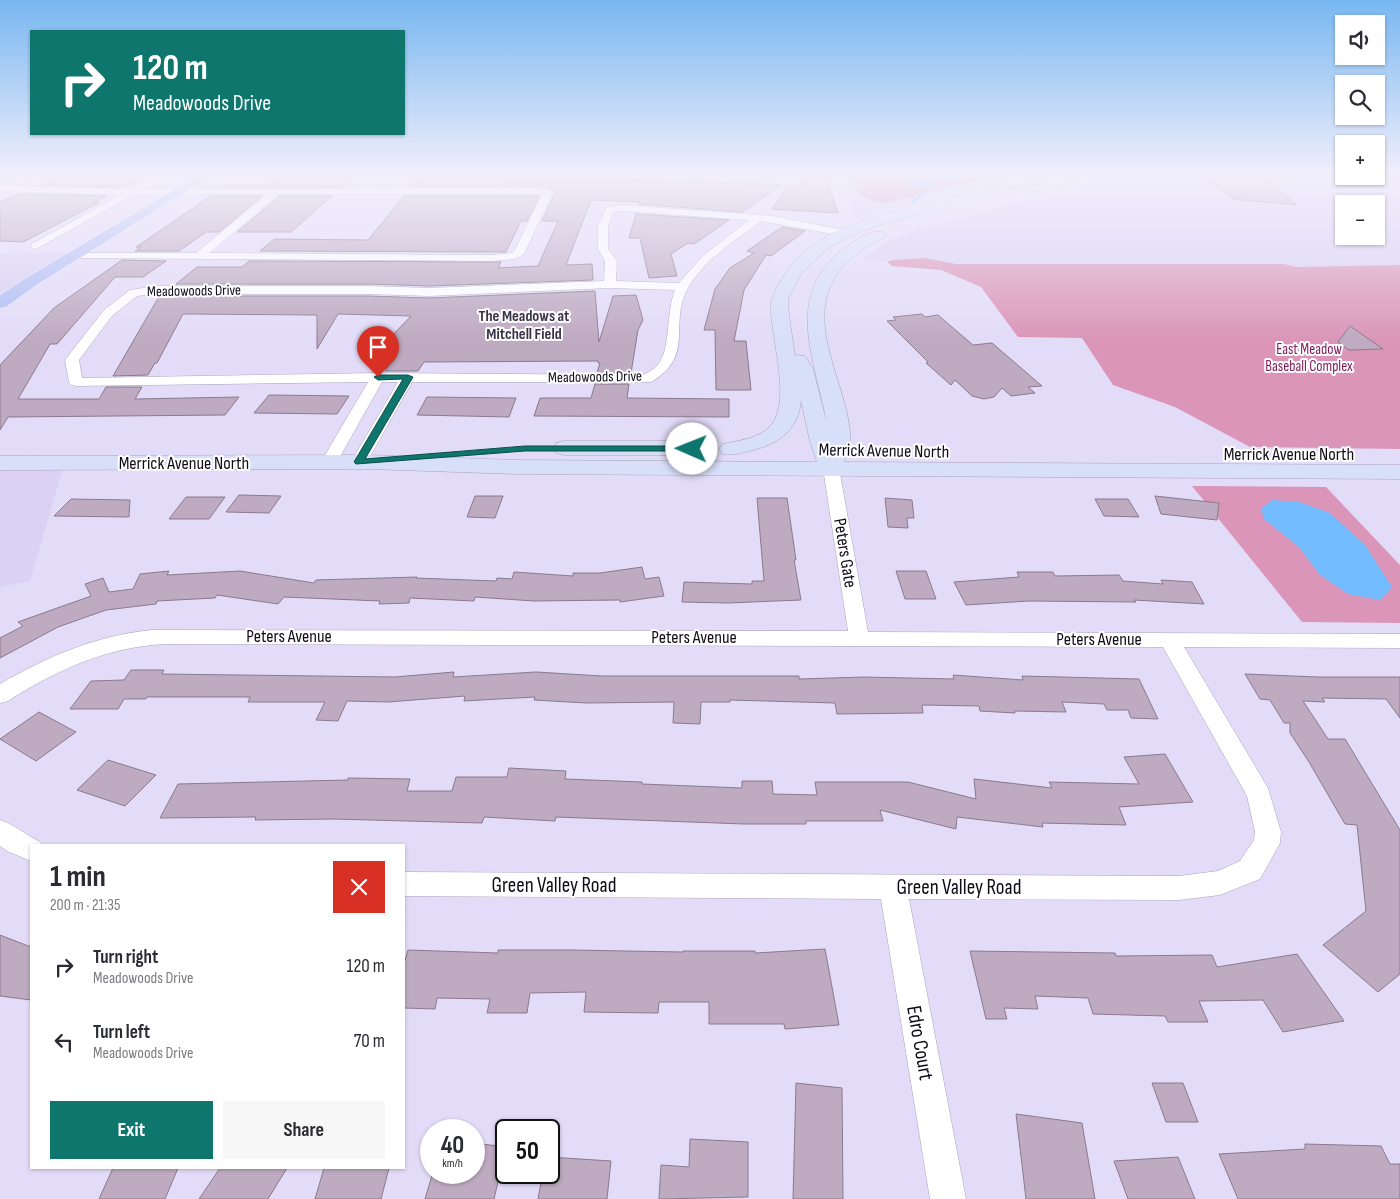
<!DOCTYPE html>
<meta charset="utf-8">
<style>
body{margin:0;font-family:"Sofia Sans Condensed",sans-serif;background:#f7f7f7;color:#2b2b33;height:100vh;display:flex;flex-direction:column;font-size:19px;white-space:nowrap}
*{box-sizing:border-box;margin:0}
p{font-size:16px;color:#7c7c81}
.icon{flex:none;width:28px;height:28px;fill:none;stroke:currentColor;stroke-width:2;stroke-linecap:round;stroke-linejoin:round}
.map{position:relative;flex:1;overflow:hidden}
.side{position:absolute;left:30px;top:844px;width:375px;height:325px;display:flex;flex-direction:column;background:#fff;border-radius:0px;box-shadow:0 1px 4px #0004}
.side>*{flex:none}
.hud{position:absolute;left:30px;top:30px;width:375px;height:105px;border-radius:0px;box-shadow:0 1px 4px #0004;background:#0f766e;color:#fff;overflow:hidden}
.controls{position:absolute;left:1335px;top:15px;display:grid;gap:10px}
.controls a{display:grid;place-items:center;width:50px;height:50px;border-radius:0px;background:#fff;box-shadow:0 1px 4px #0004;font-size:25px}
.speed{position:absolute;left:420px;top:1119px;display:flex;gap:10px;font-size:25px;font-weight:700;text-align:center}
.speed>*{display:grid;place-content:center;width:65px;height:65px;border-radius:50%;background:#fff;box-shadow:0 1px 4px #0004;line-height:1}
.speed small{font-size:12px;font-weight:400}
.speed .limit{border:2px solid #111;border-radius:8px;background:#fff;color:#111}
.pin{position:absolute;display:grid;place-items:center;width:42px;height:42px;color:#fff;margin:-51px -21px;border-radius:50% 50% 50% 0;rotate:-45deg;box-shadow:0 0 5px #0007}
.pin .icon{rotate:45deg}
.me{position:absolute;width:55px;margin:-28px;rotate:271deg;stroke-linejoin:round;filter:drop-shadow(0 0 4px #0008)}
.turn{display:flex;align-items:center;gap:18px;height:105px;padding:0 20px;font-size:22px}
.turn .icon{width:65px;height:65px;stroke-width:2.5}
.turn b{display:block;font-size:35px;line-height:42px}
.round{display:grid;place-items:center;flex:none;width:52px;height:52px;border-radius:0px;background:#f7f7f7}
.summary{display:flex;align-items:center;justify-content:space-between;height:85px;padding:0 20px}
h1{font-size:30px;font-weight:700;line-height:38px}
.action{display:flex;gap:10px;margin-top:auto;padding:10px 20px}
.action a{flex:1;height:58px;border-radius:0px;background:#0f766e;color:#fff;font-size:20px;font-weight:700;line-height:58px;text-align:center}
.action a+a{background:#f7f7f7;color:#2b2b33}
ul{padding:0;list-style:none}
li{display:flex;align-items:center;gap:15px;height:75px;padding:0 20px}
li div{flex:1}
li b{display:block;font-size:19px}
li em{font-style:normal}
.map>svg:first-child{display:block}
.built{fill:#dad1f4;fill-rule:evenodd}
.green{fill:#da95b8}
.water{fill:#71bbfe}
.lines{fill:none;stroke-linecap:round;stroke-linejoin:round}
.stream{stroke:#71bbfe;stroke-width:3}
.building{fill:#beaac1;stroke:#8c798e}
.minor-casing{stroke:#aaa3be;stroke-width:1}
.secondary-casing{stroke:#aaa3be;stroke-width:1}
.primary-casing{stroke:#fff;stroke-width:1}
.minor{fill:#fff;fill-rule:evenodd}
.secondary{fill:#d8dff9;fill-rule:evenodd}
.primary{fill:#b1bef4;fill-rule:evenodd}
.route{fill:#0f766e;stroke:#0a4d48}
.labels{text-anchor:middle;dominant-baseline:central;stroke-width:4;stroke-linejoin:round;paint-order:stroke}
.far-street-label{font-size:15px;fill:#0e0b15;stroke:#fff}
.far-park-label{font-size:15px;fill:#7f1759;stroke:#fff}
.far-neighbourhood-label{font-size:16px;font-weight:bold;fill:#393349;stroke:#fff}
.street-label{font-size:18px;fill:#0e0b15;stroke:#fff}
.near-street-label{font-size:21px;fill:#0e0b15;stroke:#fff}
</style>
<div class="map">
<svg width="1400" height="1199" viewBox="0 0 1400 1199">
<rect width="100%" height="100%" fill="#e3dcf8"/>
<g class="built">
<polygon points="840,173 1027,173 890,208 854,219 850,197"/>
<path d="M 1110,173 L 1311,173 L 1400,183 L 1400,265 L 1296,267 L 1284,264 L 956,264 L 925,258 L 893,260 L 887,262 L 861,260 L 892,238 L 913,231 L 1088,183 ZM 1344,204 L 1376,204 L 1376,236 L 1344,236 Z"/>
<polygon points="79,252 0,303 0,254"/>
<polygon points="0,468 63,468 30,581 0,587"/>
</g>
<g class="green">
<path d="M 847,173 L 1005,173 L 886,203 C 860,199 857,196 847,173 Z"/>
<polygon points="1311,173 1344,173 1344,176 1376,176 1376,173 1400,173 1400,183"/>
<polygon points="925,258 956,264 1284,264 1296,267 1400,265 1400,449 1250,447 1175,407 1113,385 1082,338 1018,337 981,287 941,270 892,266 887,262 893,260"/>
<polygon points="1192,486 1326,487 1400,565 1400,623 1302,622"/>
</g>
<g class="water">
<polygon points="931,173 972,173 921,186 904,184 912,177"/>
<polygon points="1272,500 1299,502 1330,513 1365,545 1392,587 1380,600 1348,594 1320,575 1299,547 1264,519 1261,509"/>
</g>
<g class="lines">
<polyline class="stream" points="913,202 944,173"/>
</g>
<g class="building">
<polygon points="73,173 153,173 124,187 42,185"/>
<polygon points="283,173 288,173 294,178 352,178 342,187 225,187 228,185 274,185 265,176"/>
<polygon points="799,173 825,174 838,213 772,209 788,186 802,187"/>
<polygon points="1197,173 1261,173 1297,205 1233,199"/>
<polygon points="419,178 621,179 781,185 742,212 639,204 640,202 591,200 566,265 592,264 593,280 429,286 369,284 176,284 197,267 242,267 249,261 501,262 498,268 538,266 558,221 542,221 555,193 554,190 541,186 412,186"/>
<polygon points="20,194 106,196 94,202 100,202 23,242 0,241 0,202"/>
<polygon points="211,196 262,196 219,232 206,232 179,251 135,251 141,247 136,247"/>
<polygon points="280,196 332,196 291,232 237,232"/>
<polygon points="404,196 539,196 527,221 521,221 506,252 260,251 274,239 368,240"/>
<polygon points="636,214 729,220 694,244 688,243 671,254 677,276 649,278 640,238 629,238"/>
<polygon points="782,227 805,231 771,256 766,255 744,290 734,341 746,341 751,390 716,390 715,330 704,330 715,289 730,268 754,253 747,251"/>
<polygon points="122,260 166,261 143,277 115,277 57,344 50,344 18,399 99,399 106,387 142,387 135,399 239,397 225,415 8,417 0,430 0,365 54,308"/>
<polygon points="595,291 599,342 613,296 636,295 643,320 638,330 631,373 597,373 600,363 598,363 598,361 424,362 418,371 385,371 393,359 374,358 385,343 411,316 338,314 317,349 317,315 183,314 157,363 155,363 148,375 113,376 157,300 162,296 369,296 429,298"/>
<polygon points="922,314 925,317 938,315 973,345 992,343 1042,386 1028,387 1035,393 1011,396 1002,388 994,397 984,399 972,396 955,380 951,385 926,363 928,362 887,321 896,320 893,317"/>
<polygon points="1350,326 1383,349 1349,350 1338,342"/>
<polygon points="595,384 629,384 627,398 729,399 729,417 534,416 540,398 591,398"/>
<polygon points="269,395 349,396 337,414 254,413"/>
<polygon points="427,397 516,398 509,417 417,415"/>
<polygon points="239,495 281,496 269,513 226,512"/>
<polygon points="475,496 503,496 495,518 467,517"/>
<polygon points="1155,496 1219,503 1217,520 1161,514"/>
<polygon points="186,497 225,497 209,519 169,519"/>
<polygon points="757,498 787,498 796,560 794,560 801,600 728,603 682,602 684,582 752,584 752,581 764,581"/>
<polygon points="885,498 912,500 914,518 907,518 908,528 888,527"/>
<polygon points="71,499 130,500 129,517 54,516"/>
<polygon points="1095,499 1128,499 1139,517 1104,516"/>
<polygon points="642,567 645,579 659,577 664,596 620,602 620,600 534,601 475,597 474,601 410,598 409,603 379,604 380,601 284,597 278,604 217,595 215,598 157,601 156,604 106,610 58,627 0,658 0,638 23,626 18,622 91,596 85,584 103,578 109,592 133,589 140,574 169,571 167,575 240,571 314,583 316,580 417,577 416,578 496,581 497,578 512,579 514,572 573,576 573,573 600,573"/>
<polygon points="896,571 926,571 936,599 905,599"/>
<polygon points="1017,572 1053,572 1055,576 1119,575 1123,581 1163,584 1161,580 1192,582 1204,604 1134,600 1136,602 1029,601 966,605 954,582 1019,577"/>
<polygon points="131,670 164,670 162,674 395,677 454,672 453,677 536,672 602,676 799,676 799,679 864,677 954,679 953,675 1023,680 1022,676 1139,679 1158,719 1131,718 1128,710 1107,710 1104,704 1062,702 1066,712 1015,711 1015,713 980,711 979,706 922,705 923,713 837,714 835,703 730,700 730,702 701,702 700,724 673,723 674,702 586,703 534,700 535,697 464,701 465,696 388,702 347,701 338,721 316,720 325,702 248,702 250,697 147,697 146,699 124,699 118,709 70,709 91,681 124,680"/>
<polygon points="1245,674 1318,677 1400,677 1400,718 1386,699 1322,698 1325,702 1303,701 1328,739 1345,739 1400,830 1400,974 1378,992 1323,945 1366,911 1357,825 1345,824 1309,762 1290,733 1290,723 1284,723 1270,700 1260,699"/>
<polygon points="39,712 76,732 36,761 0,739"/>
<polygon points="1165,754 1193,802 1119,807 1126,825 1042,823 1043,827 957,817 956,829 880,810 883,821 806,821 806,824 744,824 556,817 555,821 484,817 482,823 333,819 255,820 256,817 160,818 178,784 348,780 348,778 410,779 407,791 452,791 456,777 507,777 509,768 566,771 565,779 642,782 642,784 742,788 742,781 772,781 773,794 817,795 815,782 908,782 976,799 974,779 1052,788 1049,782 1139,784 1124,757"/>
<polygon points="108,760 156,775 125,806 77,790"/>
<polygon points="0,935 31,947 31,1000 0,996"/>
<polygon points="825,949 839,1025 785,1029 784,1024 709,1024 709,1002 659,1002 658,1013 584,1012 586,992 530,993 527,1013 487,1013 490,999 437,998 435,1009 404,1008 404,964 408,950 498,953 498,950 572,950 683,952 683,951 755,951 755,953"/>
<polygon points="970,951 1115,953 1116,956 1212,955 1217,967 1297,954 1344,1021 1283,1032 1263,1000 1199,1001 1208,1022 1168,1022 1165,1016 1093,1014 1088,998 1035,996 1038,1009 1004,1008 1007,1019 986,1019"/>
<polygon points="796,1083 842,1088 843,1199 793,1199"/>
<polygon points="1152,1083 1183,1083 1198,1122 1166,1122"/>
<polygon points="1016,1114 1082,1123 1095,1199 1026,1199"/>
<polygon points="690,1139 748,1142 748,1197 659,1199 661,1165 689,1167"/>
<polygon points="474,1143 506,1147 494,1199 425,1199 433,1172 474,1172"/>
<polygon points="1305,1144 1381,1146 1390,1164 1400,1164 1400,1199 1238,1199 1219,1154 1305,1149"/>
<polygon points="549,1157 611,1161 607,1199 538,1199 543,1172 549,1172"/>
<polygon points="1178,1157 1195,1199 1128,1199 1114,1161"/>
<polygon points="113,1168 178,1168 165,1199 99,1199"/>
<polygon points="220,1168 287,1168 268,1199 199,1199"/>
<polygon points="324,1168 389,1168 381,1199 315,1199"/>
</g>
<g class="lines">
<g class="minor-casing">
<g id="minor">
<path d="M 34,173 L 45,173 L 14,186 L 130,189 L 159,173 L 169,173 L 143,189 L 541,188 L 553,192 L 524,254 L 515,259 L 491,261 L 74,258 L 70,257 L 69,255 L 70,253 L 196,253 L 267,194 L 133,195 L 36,249 L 32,248 L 31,246 L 32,244 L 120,195 L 0,191 L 0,185 ZM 279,194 L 542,194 L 515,250 L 512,253 L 491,255 L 209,253 Z"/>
<polygon points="671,173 767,175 772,173 782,173 769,181 675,176"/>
<path d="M 622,205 L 773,216 L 844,230 L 849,233 L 844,236 L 761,221 C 735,240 704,260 688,288 C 668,324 696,356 651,382 L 412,382 L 367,462 L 365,465 L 353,465 L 351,462 L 398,382 L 382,382 L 337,462 L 335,465 L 323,465 L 321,462 L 368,382 L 76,386 L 71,385 L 69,382 L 65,360 L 104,310 L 130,290 L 156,286 L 369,286 L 429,288 L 604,281 L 605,261 L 598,249 L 598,226 L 606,208 ZM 622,211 L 749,220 L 703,256 L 679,283 L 616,281 L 617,261 L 608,249 L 608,226 L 613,212 ZM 610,288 L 675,290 C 666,311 671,352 657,366 C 653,370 648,372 643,375 L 378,373 L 82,378 L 79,360 L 112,316 L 137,296 L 156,294 L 369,294 L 429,296 Z"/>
<path d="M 831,463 L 837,464 L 839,468 L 868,632 L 1400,634 L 1400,648 L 1184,647 L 1268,788 L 1281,832 L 1280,843 L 1260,879 L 1220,895 L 1179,900 L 909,899 L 966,1199 L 930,1199 L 881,899 L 404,896 L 404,872 L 1179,876 L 1218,871 L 1240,861 L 1254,840 L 1255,832 L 1247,796 L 1163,647 L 165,644 C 107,647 56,670 8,701 L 0,703 L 0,684 C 46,657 98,635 152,630 L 848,631 L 823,468 L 825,464 Z"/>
<path d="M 0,820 C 15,825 26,835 40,842 L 42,845 L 31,845 L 31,861 L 9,852 L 0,846 Z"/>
</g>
</g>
<g class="secondary-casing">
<g id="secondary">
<path d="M 1036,173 L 1054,173 L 1052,176 L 880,225 L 849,236 L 826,250 L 802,273 L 788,299 L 789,316 L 795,355 L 805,356 L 813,369 L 827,424 C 816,360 781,295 846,247 C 856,240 871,229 884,232 L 886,235 L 884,238 C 868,245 852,255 841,269 C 801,319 845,378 850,432 C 851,442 847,452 844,462 L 1400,465 L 1400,479 L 515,474 L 369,469 L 0,470 L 0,456 L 369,455 L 515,460 L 817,462 L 810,442 L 801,400 C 799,431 777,445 749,451 C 740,453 732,456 722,454 L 719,449 L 722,444 C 737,441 754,439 766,430 C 796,409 769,335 771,303 C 773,292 779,284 784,275 C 817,224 886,214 941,199 C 973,191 1004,182 1036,173 Z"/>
<polygon points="1077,173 1095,173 1093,176 1033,195 1023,195 1022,192 1023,189"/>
<polygon points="564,441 681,441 689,443 692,448 689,453 681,455 564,455 556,453 553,448 556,443"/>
</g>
</g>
<g class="primary-casing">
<polygon id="primary" points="202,173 216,173 38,284 6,307 0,308 0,295 26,278"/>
</g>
<use href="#minor" class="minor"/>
<use href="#secondary" class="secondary"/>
<use href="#primary" class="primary"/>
</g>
<linearGradient id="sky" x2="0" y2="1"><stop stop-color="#78b7f1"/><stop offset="0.51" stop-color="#f2effc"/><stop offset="1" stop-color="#f2effc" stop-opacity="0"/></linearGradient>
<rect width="1400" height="341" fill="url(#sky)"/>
<polygon class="route" points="408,375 413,377 365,459 525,446 692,446 696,449 692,451 525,451 356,464 354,462 403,379 378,380 374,377 378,375"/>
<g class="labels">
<g class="far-street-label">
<text transform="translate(194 291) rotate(-1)">Meadowoods Drive</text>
<text transform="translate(595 377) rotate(-1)">Meadowoods Drive</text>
</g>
<g class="far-park-label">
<text x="1309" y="349">East Meadow<tspan x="1309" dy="17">Baseball Complex</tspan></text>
</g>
<g class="far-neighbourhood-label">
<text x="524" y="316">The Meadows at<tspan x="524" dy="18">Mitchell Field</tspan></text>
</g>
<g class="street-label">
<text transform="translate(884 451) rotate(1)">Merrick Avenue North</text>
<text x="1289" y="454">Merrick Avenue North</text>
<text x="184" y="463">Merrick Avenue North</text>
<text transform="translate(845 553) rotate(81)">Peters Gate</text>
<text x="289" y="636">Peters Avenue</text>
<text x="694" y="637">Peters Avenue</text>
<text x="1099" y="639">Peters Avenue</text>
</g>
<g class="near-street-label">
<text x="554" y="885">Green Valley Road</text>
<text x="959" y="887">Green Valley Road</text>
<text transform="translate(920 1043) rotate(80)">Edro Court</text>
</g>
</g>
</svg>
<div class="controls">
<a><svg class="icon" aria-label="sound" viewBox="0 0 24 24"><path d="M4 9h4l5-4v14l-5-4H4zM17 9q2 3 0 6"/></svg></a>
<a><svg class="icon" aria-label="search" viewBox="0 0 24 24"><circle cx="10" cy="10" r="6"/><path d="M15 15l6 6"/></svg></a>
<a>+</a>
<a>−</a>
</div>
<div class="speed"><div>40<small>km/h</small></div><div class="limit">50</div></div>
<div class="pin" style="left:378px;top:377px;background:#d93025"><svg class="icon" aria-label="arrive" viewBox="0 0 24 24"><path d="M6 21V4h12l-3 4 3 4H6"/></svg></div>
<svg class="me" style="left:692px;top:449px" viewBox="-20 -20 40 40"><circle r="19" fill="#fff"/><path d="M0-13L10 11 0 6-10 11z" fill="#0f766e"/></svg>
<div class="hud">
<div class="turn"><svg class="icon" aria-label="right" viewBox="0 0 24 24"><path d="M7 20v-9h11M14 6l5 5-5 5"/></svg><div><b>120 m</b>Meadowoods Drive</div></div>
</div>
<section class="side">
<div class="summary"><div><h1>1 min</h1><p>200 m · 21:35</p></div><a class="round" style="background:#d93025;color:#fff"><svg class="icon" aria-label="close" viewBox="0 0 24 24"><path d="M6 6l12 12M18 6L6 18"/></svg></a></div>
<ul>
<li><svg class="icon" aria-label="right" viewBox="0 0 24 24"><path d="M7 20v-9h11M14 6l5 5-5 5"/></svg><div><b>Turn right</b><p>Meadowoods Drive</p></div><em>120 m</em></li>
<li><svg class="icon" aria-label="left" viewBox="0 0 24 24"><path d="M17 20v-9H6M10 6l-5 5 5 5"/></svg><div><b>Turn left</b><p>Meadowoods Drive</p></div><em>70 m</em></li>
</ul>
<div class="action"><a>Exit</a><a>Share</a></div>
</section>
</div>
